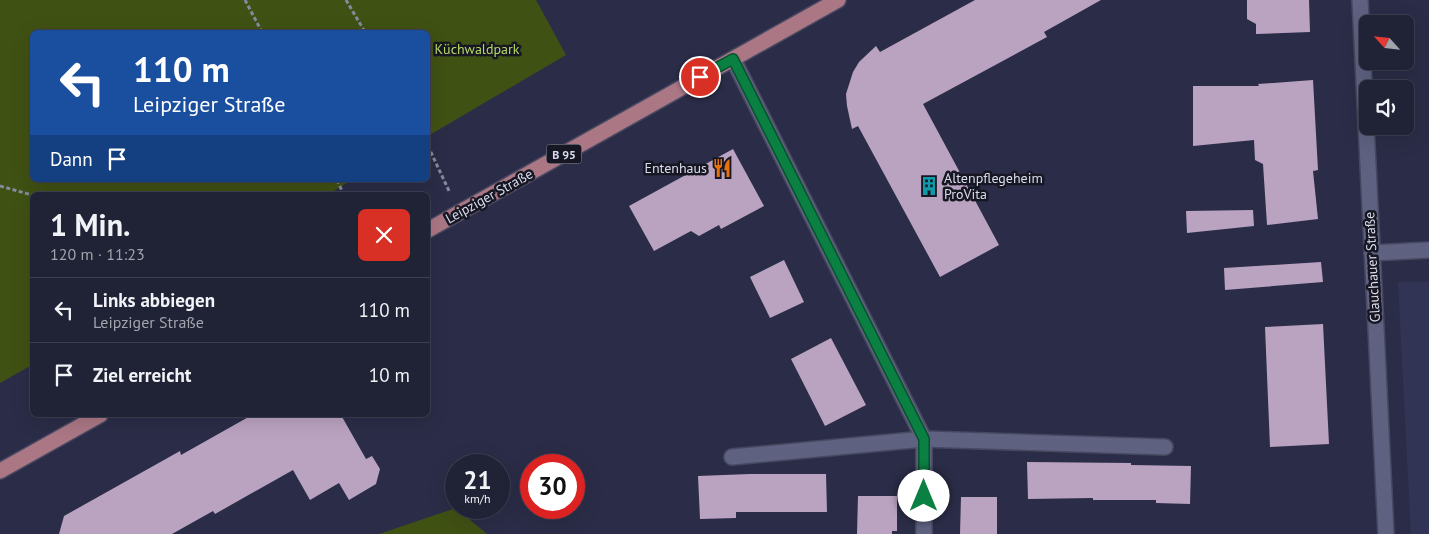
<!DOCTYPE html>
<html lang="de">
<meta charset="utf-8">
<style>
body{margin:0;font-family:"PT Sans",sans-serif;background:#282a3e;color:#f1f3f6;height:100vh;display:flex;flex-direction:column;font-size:19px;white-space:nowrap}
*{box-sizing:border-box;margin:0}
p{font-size:16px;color:#a2a4ad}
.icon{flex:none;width:28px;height:28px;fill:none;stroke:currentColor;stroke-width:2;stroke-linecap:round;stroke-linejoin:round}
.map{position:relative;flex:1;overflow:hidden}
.drawer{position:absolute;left:30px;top:192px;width:400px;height:225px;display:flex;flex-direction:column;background:#202236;border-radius:8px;box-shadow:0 5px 20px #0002,0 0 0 1px #3d3f51}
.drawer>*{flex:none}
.guide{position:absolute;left:30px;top:30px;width:400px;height:152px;border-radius:8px;box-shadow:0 5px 20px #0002,0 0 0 1px #3d3f51;background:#1a4fa0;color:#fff;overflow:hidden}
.needle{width:32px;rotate:297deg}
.fabs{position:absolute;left:1359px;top:15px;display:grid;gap:10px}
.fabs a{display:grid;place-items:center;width:55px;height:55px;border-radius:8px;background:#202236;box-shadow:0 5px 20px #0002,0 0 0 1px #3d3f51;font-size:25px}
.speed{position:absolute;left:445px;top:454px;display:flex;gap:10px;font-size:25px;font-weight:700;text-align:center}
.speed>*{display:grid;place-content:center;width:65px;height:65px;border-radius:50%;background:#202236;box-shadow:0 5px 20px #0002,0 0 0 1px #3d3f51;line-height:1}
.speed small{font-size:12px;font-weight:400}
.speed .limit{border:8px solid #d22;background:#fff;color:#111}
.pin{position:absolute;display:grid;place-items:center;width:42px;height:42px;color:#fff;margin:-21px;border:2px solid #fff;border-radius:50%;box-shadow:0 1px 5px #0007}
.me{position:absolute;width:55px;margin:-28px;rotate:0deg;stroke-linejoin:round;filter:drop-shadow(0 0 4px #0008)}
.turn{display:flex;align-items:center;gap:18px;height:105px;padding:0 20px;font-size:22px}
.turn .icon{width:65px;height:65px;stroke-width:2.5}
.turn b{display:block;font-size:35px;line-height:42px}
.then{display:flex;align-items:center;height:48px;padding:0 20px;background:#0003;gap:10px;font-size:19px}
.round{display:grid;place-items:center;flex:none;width:52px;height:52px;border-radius:8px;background:#282a3e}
.head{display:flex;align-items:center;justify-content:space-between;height:85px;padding:0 20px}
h1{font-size:30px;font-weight:600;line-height:38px}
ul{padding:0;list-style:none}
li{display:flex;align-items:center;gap:15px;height:65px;padding:0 20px;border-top:1px solid #3d3f51}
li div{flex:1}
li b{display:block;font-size:19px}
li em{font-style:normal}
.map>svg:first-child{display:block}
.built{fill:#323456}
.green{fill:#405114}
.building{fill:#baa3c1}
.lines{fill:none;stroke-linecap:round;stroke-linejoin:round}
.minor-casing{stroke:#474860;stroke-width:18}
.major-casing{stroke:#474860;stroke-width:18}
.path{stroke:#87899f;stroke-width:3;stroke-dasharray:4 2.5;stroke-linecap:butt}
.minor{stroke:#5e6180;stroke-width:15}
.major{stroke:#ab7785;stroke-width:15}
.route-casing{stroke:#07532c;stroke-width:12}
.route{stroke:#0b8043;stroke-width:9}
.labels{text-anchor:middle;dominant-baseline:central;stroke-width:5;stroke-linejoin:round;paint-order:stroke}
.shield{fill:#161723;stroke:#9fa1b1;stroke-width:1}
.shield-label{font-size:12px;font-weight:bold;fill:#dadcee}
.park-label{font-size:14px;fill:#b5d965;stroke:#161723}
.poi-label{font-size:14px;fill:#dadcee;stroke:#161723;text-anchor:end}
.street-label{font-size:14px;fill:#dadcee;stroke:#161723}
</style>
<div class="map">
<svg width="1429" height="534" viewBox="0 0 1429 534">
<rect width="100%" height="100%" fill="#2b2d48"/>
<polygon class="built" points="1398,282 1429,282 1429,534 1411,534"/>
<g class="green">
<polygon points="0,0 536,0 566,55 428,136 428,32 32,32 32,180 352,180 327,195 32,195 32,365 0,383"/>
<polygon points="456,508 487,534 379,534"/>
</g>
<g class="building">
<polygon points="975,0 1101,0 1044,32 1047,37 923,104 999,245 940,277 858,126 852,129 847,106 846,94 853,72 859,62 876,46 880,52"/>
<polygon points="1247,0 1309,0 1310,32 1256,34 1256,24 1247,19"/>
<polygon points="1313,80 1318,170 1313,171 1318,219 1267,225 1263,164 1255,160 1254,140 1193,146 1193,86 1259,86 1258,84"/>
<polygon points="733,149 764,206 721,229 719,225 699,236 691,231 654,251 629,206"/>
<polygon points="1253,210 1254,226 1187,233 1186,211"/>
<polygon points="784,260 804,302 770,318 750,277"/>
<polygon points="1321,262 1323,282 1225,290 1224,268"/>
<polygon points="1323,324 1329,444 1270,447 1265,327"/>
<polygon points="831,338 866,405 825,426 791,359"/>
<polygon points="252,415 341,415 366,459 372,456 380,469 376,484 349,500 339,483 310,500 293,470 215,514 213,511 172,534 59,534 64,516 180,451 181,455"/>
<polygon points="1027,462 1131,463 1131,465 1191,466 1190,504 1156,503 1156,500 1093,500 1093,498 1028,499"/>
<polygon points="750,474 826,474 827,512 736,512 736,518 700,519 698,476"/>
<polygon points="858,496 897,496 897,531 892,531 892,534 857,534"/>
<polygon points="961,497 997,497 997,534 960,534"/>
</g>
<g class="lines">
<g class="minor-casing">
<g id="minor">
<polyline points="1360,0 1386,534"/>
<polyline points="733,59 924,439 924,534"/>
<polyline points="1372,253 1429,250"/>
<polyline points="732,457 924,439 1165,447"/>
</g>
</g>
<g class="major-casing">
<g id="major">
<polyline points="428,230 838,0"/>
<polyline points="0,471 100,415"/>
</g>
</g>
<g class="path">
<polyline points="245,0 262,32"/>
<polyline points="346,0 365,32"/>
<polyline points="428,146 450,193"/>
<polyline points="337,180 344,195"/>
<polyline points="0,186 32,195"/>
</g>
<use href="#minor" class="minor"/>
<use href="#major" class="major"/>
</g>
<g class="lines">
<g class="route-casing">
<polyline id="route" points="700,77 733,59 924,439 924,496"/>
</g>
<use href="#route" class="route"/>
</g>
<defs>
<g id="restaurant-bare" transform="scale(1.5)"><path d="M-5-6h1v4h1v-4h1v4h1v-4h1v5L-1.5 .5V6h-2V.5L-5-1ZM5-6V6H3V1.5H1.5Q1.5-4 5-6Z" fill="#e8710a" stroke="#161723" stroke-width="2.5" paint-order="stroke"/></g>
<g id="building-bare" transform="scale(1.5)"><path d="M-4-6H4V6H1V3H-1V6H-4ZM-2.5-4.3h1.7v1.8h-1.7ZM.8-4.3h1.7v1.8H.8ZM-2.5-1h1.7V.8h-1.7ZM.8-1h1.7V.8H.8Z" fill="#0f9aa8" stroke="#161723" stroke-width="2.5" paint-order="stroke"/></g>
</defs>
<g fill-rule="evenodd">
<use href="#restaurant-bare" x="722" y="168"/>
<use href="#building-bare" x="929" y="186"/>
</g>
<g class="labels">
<rect class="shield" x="546.5" y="144.5" width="35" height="19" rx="4"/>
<g class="shield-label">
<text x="564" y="154">B 95</text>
</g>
<g class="park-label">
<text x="477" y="49">Küchwaldpark</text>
</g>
<g class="poi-label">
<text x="707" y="168">Entenhaus</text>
<text x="944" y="178" text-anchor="start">Altenpflegeheim<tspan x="944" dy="16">ProVita</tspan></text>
</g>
<g class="street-label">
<text transform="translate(489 196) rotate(-29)">Leipziger Straße</text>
<text transform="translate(1372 267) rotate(-93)">Glauchauer Straße</text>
</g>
</g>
</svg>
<div class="fabs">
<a><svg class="needle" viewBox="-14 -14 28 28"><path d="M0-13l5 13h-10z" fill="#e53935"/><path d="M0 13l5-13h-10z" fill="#a2a4ad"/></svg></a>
<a><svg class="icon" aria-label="sound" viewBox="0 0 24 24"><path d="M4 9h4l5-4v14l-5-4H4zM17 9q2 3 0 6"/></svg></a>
</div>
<div class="speed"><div>21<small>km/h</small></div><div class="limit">30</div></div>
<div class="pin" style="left:700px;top:77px;background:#d93025"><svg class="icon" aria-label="arrive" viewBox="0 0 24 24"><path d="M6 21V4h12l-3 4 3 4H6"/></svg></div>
<svg class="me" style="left:924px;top:496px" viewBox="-20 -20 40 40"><circle r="19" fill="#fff"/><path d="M0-13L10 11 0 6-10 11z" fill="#0b8043"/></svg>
<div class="guide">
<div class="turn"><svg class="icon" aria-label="left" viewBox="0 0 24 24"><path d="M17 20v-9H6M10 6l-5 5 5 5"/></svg><div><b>110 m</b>Leipziger Straße</div></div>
<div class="then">Dann<svg class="icon" aria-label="arrive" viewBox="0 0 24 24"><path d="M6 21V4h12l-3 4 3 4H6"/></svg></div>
</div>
<section class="drawer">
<div class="head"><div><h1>1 Min.</h1><p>120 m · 11:23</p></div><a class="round" style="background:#d93025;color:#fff"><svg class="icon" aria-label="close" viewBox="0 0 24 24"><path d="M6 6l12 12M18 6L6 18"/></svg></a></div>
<ul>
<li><svg class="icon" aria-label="left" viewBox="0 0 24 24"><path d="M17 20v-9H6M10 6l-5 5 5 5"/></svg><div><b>Links abbiegen</b><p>Leipziger Straße</p></div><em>110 m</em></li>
<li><svg class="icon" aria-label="arrive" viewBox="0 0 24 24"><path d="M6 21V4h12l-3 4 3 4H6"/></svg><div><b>Ziel erreicht</b></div><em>10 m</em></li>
</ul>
</section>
</div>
